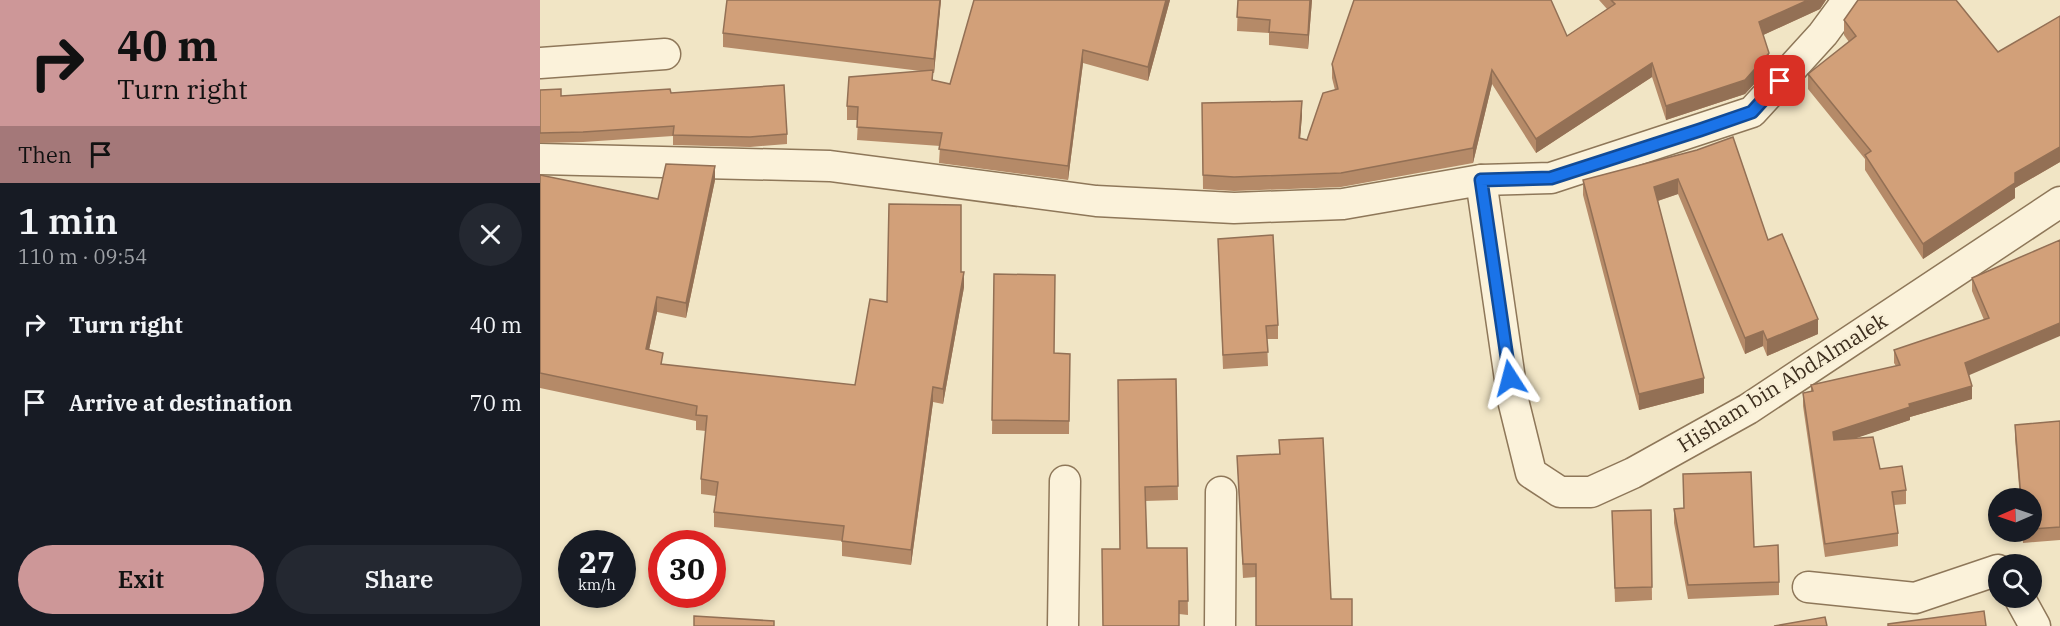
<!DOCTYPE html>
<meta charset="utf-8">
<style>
body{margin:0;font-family:"IBM Plex Serif",serif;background:#242831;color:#f1f3f6;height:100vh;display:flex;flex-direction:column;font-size:22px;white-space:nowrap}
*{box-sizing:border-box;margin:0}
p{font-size:20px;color:#9ea1a6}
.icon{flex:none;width:33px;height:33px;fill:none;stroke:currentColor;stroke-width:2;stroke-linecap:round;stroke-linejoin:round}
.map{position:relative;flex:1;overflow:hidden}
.panel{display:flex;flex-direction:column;background:#171b24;width:540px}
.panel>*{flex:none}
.hud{background:#cd9798;color:#111;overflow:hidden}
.needle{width:39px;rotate:268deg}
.controls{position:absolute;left:1448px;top:488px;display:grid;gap:12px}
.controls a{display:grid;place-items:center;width:54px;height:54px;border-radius:50%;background:#171b24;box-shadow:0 3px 9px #0003;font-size:30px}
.speed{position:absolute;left:18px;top:530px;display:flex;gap:12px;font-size:30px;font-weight:700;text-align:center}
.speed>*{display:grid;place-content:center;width:78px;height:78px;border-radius:50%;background:#171b24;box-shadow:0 3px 9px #0003;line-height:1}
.speed small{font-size:15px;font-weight:400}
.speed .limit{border:9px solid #d22;background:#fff;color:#111}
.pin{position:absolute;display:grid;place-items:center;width:51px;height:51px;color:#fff;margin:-26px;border-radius:12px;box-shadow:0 3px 9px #0006}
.me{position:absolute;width:66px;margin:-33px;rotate:351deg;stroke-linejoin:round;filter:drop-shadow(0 0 4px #0008)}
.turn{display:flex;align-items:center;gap:21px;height:126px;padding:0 18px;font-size:27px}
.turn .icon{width:78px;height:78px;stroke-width:2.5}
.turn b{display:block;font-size:42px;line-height:51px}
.then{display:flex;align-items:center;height:57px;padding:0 18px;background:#0003;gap:12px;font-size:22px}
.round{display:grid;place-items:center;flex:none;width:63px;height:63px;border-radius:32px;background:#242831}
.overview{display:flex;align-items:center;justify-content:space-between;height:102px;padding:0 18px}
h1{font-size:36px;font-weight:600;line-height:45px}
.button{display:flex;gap:12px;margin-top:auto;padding:12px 18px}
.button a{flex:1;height:69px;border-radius:36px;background:#cd9798;color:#111;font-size:24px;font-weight:600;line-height:69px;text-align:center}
.button a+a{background:#242831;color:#f1f3f6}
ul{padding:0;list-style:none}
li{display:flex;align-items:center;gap:18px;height:78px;padding:0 18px}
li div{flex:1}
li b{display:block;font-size:22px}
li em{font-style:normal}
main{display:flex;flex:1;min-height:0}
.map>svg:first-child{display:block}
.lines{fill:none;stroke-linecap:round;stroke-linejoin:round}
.minor-casing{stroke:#8e7759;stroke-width:33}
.minor{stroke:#fbf2da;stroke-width:30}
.wall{fill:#b58a68}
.shaded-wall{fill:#937055}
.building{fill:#d2a079;stroke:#937055;stroke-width:1.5}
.route-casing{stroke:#114b97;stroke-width:15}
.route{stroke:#1a73e8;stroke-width:10}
.labels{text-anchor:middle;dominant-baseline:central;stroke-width:5;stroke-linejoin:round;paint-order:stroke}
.street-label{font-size:21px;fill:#3d2e1e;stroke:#f8efd6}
</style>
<main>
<section class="panel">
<div class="hud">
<div class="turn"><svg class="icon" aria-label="right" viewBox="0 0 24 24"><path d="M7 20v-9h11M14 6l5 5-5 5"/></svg><div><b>40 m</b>Turn right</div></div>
<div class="then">Then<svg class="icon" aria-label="arrive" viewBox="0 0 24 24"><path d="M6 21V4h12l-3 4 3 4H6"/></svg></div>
</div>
<div class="overview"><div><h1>1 min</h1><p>110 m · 09:54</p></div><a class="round"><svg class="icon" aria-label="close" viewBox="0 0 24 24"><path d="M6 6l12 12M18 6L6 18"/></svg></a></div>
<ul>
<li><svg class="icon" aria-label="right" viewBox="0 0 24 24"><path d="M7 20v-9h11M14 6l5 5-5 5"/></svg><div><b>Turn right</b></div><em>40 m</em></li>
<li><svg class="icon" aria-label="arrive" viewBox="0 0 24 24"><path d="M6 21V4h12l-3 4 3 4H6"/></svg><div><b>Arrive at destination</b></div><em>70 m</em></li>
</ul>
<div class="button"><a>Exit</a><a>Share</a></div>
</section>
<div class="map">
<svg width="1520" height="626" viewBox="0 0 1520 626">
<rect width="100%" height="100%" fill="#f1e5c5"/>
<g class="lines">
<g class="minor-casing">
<g id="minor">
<polyline points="0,63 125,54"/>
<polyline points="0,159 290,166 556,201 694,208 803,204 941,180 1011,178 1212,112 1283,34 1308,0"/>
<polyline points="941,180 973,400 991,473 1020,492 1051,492 1093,473 1208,409 1520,202"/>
<polyline points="1268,587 1375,598 1458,570"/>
<polyline points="1479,597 1495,626"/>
<polyline points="523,626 525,481"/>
<polyline points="680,626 681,492"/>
</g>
</g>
<use href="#minor" class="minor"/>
</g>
<g class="wall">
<polygon points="401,0 394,73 393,73 393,81 410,84 434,0 630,0 608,81 543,63 528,180 399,163 400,146 317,140 318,120 307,120 307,106 381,71 183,47 183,33"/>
<polygon points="698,0 772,0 768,49 729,45 729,33 697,31"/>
<polygon points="1059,0 1286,0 1280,9 1223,35 1229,68 1205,94 1126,120 1112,77 996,153 952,84 933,163 801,187 694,191 663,189 662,103 762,115 760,138 767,140 795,90 792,78 792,64 1027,36 1067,9"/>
<polygon points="1520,16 1520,162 1475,188 1475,198 1383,259 1325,170 1325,159 1268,89 1268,74 1309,42 1304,35 1304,20 1458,52"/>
<polygon points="0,90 21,96 131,93 247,134 247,144 210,147 133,145 133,136 43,142 0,143"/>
<polygon points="1157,150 1228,240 1278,334 1227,356 1223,346 1205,354 1138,194 1118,201 1164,393 1099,410 1043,195 1043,180"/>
<polygon points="0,175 118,199 175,180 146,318 117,312 109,350 123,365 315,385 347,302 421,272 424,287 403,404 393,402 371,565 302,556 302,541 174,527 174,512 176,496 161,494 161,479 166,431 156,430 156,421 0,388"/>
<polygon points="678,239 738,325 738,339 727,339 728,366 683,369"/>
<polygon points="1520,240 1429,375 1432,399 1370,417 1370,420 1312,439 1340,469 1366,490 1366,504 1354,505 1358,533 1358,546 1285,557 1263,406 1263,393 1271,391 1271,385 1356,366 1354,363 1354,350 1444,320 1432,291 1432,278"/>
<polygon points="454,274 514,353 530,354 529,434 452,434"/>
<polygon points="636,379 638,500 605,501 607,548 647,548 648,615 639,614 580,549"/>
<polygon points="1520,421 1520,540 1483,543 1482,531 1491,531 1491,498 1480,498 1475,439 1475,425"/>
<polygon points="739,440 791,599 812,626 716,577 703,578 697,456 739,454"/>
<polygon points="1143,474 1214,547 1239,582 1239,595 1148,599 1134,523 1134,509 1144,508"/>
<polygon points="1111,510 1112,600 1075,602 1072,511"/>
</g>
<g class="shaded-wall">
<polygon points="400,0 401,0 394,73 394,59"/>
<polygon points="626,0 630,0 608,81 608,67"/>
<polygon points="770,0 772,0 768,49 768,35"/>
<polygon points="1268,0 1286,0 1280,9 1219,37 1219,22"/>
<polygon points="543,50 543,63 528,180 528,166"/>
<polygon points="1229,53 1229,68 1205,94 1126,120 1126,106"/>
<polygon points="1112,63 1112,77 996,153 996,139"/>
<polygon points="952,70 952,84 933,163 933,148"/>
<polygon points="762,101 762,115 759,152 759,138"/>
<polygon points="1520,147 1520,162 1475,188 1475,198 1383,259 1383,244 1475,173"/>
<polygon points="175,166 175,180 146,318 146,303"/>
<polygon points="1138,179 1138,194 1114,202 1114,187"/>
<polygon points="424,272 424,287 403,404 403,389"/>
<polygon points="117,297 117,312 106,364 106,349"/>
<polygon points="1278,319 1278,334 1227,356 1227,340"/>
<polygon points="1520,323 1520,336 1425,377 1425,363"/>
<polygon points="1223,331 1223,346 1205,354 1205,338"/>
<polygon points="1164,378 1164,393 1099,410 1099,394"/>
<polygon points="1432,386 1432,399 1370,417 1370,420 1293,446 1293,432 1369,404"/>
<polygon points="393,387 393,402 371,565 371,550"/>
</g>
<g class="building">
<polygon points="187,0 400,0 394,59 183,33"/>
<polygon points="434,0 626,0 608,67 543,50 528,166 399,149 402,133 317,127 318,107 307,106 309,77 393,70 392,80 410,84"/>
<polygon points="698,0 770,0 768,35 729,32 730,20 697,17"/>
<polygon points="814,0 1011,0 1027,36 1075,4 1071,0 1268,0 1219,22 1229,53 1205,80 1126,106 1112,63 996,139 952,70 933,148 801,173 694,177 663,175 662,103 762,101 759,138 767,140 783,93 798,89 792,64"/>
<polygon points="1318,0 1416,0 1458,52 1520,16 1520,147 1475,173 1475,183 1383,244 1325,155 1331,151 1268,74 1316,36 1304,20"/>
<polygon points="244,85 247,134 210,137 133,135 134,126 43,132 0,133 0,90 21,89 21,96 130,89 131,93"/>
<polygon points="1193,137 1228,240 1242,234 1278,319 1227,340 1223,331 1205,338 1138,179 1114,187 1164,378 1099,394 1043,180 1157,150"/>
<polygon points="126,164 175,166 146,303 117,297 106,349 123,353 121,364 315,385 330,299 347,302 349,204 421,205 421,272 424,272 403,389 393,387 371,550 302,541 304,526 174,512 178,482 161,479 167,416 156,415 157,406 0,373 0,175 118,199"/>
<polygon points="733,235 738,325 726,326 728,352 683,355 678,239"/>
<polygon points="1520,240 1520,323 1425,363 1432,386 1369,404 1370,407 1293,432 1294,440 1333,437 1340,469 1362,466 1366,490 1352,492 1358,533 1285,544 1263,393 1273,391 1271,385 1360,365 1354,350 1449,318 1432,278"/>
<polygon points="454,274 515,275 514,353 530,354 529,421 452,420"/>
<polygon points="636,379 638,486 605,487 607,548 647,548 648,601 639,601 639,626 563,626 562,549 580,549 578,380"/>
<polygon points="1520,421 1520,527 1491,529 1491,498 1481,498 1475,425"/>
<polygon points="783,438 791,599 812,599 812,626 716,626 716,564 703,564 697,456 740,454 739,440"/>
<polygon points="1211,472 1214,547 1238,545 1239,582 1148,585 1134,509 1144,508 1143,474"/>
<polygon points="1111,510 1112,587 1075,588 1072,511"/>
<polygon points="1444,611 1446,626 1348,626 1348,624"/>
<polygon points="154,616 234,621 234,626 154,626"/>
<polygon points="1285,617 1287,626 1234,626"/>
</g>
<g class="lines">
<g class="route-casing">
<polyline id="route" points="970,378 941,180 1011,178 1160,130 1212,112 1240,81"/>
</g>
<use href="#route" class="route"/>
</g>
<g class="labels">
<g class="street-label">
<text transform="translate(1242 382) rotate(-32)">Hisham bin AbdAlmalek</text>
</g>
</g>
</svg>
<div class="controls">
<a><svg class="needle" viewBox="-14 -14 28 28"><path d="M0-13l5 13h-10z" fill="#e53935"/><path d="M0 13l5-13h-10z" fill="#9ea1a6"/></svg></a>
<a><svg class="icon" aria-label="search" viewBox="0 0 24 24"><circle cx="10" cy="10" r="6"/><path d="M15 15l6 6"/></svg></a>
</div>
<div class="speed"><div>27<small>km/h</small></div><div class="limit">30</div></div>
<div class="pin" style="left:1240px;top:81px;background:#d93025"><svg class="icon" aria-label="arrive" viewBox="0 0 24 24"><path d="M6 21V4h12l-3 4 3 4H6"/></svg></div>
<svg class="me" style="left:970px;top:378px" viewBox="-20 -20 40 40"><path d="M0-17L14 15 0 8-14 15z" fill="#1a73e8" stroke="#fff" stroke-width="4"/></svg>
</div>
</main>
